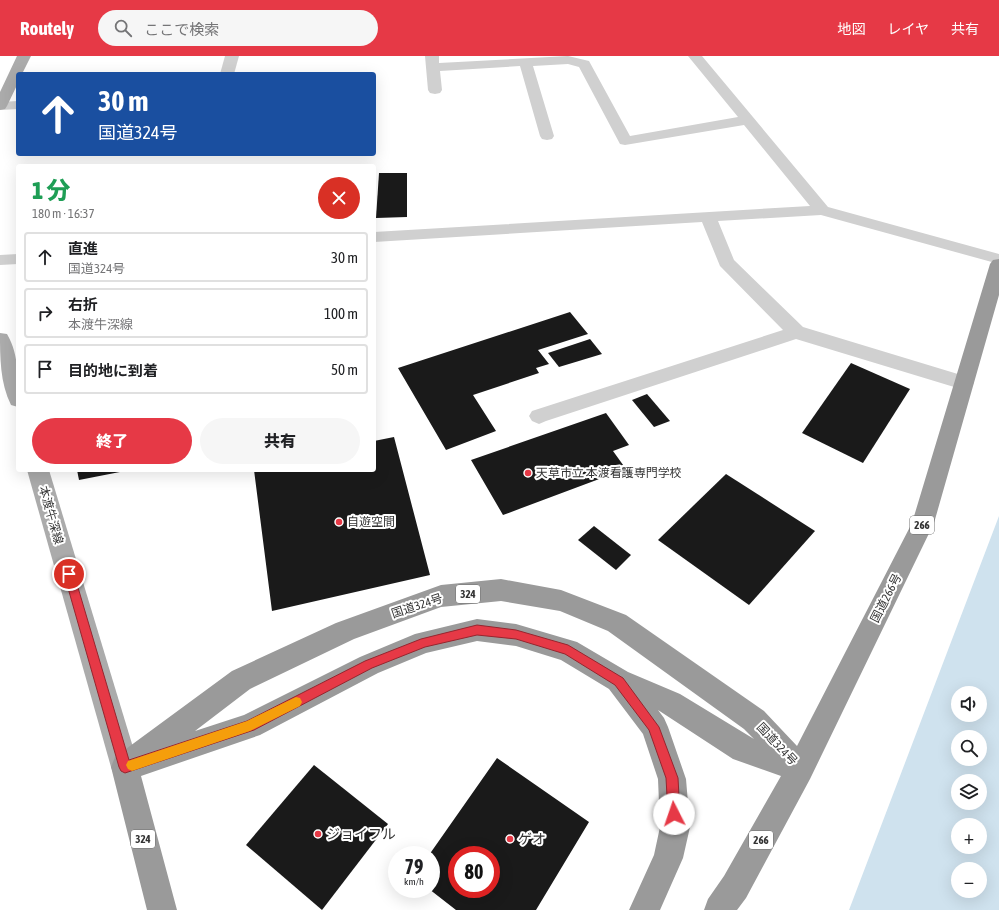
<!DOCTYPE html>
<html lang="ja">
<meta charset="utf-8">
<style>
body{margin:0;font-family:"Asap Condensed","Noto Sans JP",sans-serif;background:#f6f6f6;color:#202124;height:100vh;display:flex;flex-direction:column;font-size:15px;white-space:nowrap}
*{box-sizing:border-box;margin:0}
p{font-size:13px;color:#757577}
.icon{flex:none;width:22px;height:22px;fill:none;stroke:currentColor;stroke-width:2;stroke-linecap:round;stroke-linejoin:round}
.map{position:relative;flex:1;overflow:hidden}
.drawer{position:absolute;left:16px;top:108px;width:360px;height:308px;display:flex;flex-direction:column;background:#fff;border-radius:4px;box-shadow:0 4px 16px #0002}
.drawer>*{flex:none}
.guide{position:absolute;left:16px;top:16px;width:360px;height:84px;border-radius:4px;box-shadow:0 4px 16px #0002;background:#1a4fa0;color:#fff;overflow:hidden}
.tools{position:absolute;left:951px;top:630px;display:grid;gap:8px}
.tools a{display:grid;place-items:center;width:36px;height:36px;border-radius:50%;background:#fff;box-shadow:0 4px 16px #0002;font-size:20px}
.speed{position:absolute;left:388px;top:790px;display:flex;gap:8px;font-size:20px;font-weight:700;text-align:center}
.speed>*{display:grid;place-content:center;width:52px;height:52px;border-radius:50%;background:#fff;box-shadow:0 4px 16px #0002;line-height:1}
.speed small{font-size:10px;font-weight:400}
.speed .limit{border:6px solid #d22;background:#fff;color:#111}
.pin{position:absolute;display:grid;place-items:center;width:34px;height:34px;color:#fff;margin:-17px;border:2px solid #fff;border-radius:50%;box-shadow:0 1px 4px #0007}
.me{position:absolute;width:44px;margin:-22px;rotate:356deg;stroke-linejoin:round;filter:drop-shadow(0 0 3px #0008)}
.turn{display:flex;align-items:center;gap:14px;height:84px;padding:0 16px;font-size:18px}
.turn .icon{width:52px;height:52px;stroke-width:2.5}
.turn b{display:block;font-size:28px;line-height:34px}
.round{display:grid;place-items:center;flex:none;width:42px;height:42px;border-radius:21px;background:#f6f6f6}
.overview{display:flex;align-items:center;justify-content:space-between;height:68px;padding:0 16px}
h1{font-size:24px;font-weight:800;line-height:30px;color:#1e9e55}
.cta{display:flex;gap:8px;margin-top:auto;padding:8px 16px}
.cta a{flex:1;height:46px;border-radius:24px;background:#e63946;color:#fff;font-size:16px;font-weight:800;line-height:46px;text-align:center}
.cta a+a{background:#f6f6f6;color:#202124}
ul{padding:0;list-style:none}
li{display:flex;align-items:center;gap:12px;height:50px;margin:0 8px 6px;padding:0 8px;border:2px solid #e0e0e0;border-radius:4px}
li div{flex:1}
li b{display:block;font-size:15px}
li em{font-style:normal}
header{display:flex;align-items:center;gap:24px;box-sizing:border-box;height:56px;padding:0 20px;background:#e63946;color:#fff}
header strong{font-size:19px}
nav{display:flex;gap:22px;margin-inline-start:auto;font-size:14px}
.search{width:280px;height:36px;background:#f6f6f6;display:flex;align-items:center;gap:10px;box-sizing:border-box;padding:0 14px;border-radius:22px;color:#757577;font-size:15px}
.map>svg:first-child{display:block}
.water{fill:#cfe2ee;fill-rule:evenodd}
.building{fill:#1a1a1a;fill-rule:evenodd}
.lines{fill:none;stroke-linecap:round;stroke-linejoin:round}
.minor{fill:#d0d0d0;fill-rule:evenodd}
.major{fill:#ababab;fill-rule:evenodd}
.highway{fill:#9a9a9a;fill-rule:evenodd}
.route{fill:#e63946;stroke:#96252e}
.slow{fill:#f59e0b}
.poi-dot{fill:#e63946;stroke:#fff;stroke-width:1.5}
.labels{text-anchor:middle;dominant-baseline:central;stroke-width:4;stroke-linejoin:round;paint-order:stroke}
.shield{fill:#fff;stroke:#707070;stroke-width:1}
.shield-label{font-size:11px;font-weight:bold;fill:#333}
.poi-label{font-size:12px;fill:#333;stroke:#fff;text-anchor:start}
.street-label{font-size:12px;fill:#333;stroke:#fff}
.near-poi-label{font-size:14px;fill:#333;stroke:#fff;text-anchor:start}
</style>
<header>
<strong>Routely</strong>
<div class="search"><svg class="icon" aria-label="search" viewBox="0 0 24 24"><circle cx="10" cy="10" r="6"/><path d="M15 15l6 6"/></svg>ここで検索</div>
<nav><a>地図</a><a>レイヤ</a><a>共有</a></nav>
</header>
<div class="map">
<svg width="999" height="854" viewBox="0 0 999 854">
<rect width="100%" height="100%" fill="#fff"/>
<path class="water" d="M 999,460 L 999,854 L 849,854 ZM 958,637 L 980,637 L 980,659 L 958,659 ZM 958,681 L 980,681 L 980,703 L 958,703 ZM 958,725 L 980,725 L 980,747 L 958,747 ZM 958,769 L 980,769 L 980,791 L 958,791 ZM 958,813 L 980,813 L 980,835 L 958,835 Z"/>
<g class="building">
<polygon points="379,117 407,117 407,161 376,162"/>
<polygon points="570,256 588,278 538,294 549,308 536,312 539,317 473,339 496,375 446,394 398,312"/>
<polygon points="590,283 602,298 559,311 548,297"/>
<polygon points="851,307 910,333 863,407 802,377"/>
<polygon points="647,338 670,365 654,371 632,344"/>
<polygon points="606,357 629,389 613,395 626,413 503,459 471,404"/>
<polygon points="394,381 430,519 272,555 254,414 374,414 374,385"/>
<polygon points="77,414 125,414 125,415 79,424"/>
<polygon points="726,418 815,475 749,549 658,484"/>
<polygon points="594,470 631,499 616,514 578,484"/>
<path d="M 497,702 L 589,766 L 536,854 L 456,854 L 429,833 L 431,833 L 431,799 L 429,799 ZM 457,799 L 491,799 L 491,833 L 457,833 Z"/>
<polygon points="314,709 388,768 322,854 246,789"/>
</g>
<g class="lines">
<g class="minor">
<polygon points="225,0 239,0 234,18 220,18"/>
<polygon points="425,0 439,0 439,7 568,0 589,5 630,80 738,61 688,0 702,0 828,151 999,198 999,208 821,159 718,165 734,204 803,271 971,322 974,327 971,332 964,334 796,283 546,365 539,368 532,365 529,360 532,355 783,274 720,210 702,166 374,186 374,176 810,150 744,69 625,89 620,88 579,11 568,8 533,10 554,80 552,83 547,84 542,83 540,80 520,10 440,15 442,34 440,37 435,38 430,37 428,34"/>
<polygon points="18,45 18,53 0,54 0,46"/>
<polygon points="18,198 18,208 0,209 0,199"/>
</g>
<g class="major">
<polygon points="17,0 31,0 22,18 18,18 18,27 7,50 5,53 0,54 0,36"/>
<path d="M 0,277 L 7,278 C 20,300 18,327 18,351 L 11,349 C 0,327 0,301 0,277 Z"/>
<polygon points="27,414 49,414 139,711 135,721 125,725 115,721 111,711"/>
</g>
<path class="highway" d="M 999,203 L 999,239 L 934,467 L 810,723 L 746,842 L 737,854 L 704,854 L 708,843 L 724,820 L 781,720 L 733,703 L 658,654 L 664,662 L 668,671 L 686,723 L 690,771 L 683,802 L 660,854 L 629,854 L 654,799 L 660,771 L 658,723 L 643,678 L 609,633 L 561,604 L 516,590 L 477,585 L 426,597 L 378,617 L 260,679 L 141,720 L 177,854 L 147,854 L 111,711 L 115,701 L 232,615 L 336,567 L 441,529 L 501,523 L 561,534 L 626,559 L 764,655 L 797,690 L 912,467 L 990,208 L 993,204 ZM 501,545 L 560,555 L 608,575 L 744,673 L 754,683 L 680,638 L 628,616 L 577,586 L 516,568 L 477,563 L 415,578 L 360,601 L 244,659 L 195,675 L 250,633 L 354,583 L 441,551 Z"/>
</g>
<polygon class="route" points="69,514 72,515 74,518 129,704 247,665 365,605 421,583 477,569 516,574 568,589 623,622 659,671 678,722 680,758 678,763 674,764 670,763 668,758 666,722 649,674 615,629 565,598 516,583 477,579 425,591 372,612 254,674 125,717 121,715 119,711 64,518 65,515"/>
<polygon class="slow" points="296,641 300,642 302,646 300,650 250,675 132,715 128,713 126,709 128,705 247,665"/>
<g class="poi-dot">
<circle cx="528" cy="417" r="4"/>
<circle cx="339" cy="466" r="4"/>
<circle cx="318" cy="778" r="4"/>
<circle cx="510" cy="783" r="4"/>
</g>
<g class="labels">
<g class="shield">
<rect x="910" y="460" width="24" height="18" rx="3"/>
<rect x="456" y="529" width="24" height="18" rx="3"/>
<rect x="131" y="774" width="24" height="18" rx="3"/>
<rect x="749" y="775" width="24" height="18" rx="3"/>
</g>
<g class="shield-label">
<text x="922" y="469">266</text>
<text x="468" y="538">324</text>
<text x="143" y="783">324</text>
<text x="761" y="784">266</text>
</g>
<g class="poi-label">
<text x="536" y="417">天草市立 本渡看護専門学校</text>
<text x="347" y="466">自遊空間</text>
</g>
<g class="street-label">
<text transform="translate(51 459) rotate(74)">本渡牛深線</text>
<text transform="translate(886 542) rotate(-63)">国道266号</text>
<text transform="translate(417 550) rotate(-18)">国道324号</text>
<text transform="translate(777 688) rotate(47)">国道324号</text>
</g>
<g class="near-poi-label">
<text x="326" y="778">ジョイフル</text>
<text x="518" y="783">ゲオ</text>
</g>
</g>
</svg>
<div class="tools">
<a><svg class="icon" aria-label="sound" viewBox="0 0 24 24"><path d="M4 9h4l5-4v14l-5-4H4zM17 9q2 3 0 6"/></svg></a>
<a><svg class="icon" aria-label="search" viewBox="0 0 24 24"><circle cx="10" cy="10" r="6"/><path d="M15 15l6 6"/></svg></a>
<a><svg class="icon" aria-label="layers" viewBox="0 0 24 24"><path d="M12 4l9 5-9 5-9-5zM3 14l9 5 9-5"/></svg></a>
<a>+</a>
<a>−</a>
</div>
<div class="speed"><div>79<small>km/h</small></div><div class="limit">80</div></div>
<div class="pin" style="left:69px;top:518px;background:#d93025"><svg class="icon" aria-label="arrive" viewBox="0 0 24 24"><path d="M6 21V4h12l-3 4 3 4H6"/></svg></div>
<svg class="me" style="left:674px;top:758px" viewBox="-20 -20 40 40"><circle r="19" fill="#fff"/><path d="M0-13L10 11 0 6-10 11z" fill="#e63946"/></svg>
<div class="guide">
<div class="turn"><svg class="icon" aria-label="ahead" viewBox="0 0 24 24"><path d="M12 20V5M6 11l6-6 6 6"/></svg><div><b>30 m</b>国道324号</div></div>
</div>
<section class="drawer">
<div class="overview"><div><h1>1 分</h1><p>180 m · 16:37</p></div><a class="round" style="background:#d93025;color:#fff"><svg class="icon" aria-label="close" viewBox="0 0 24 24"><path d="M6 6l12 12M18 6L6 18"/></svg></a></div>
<ul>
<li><svg class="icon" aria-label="ahead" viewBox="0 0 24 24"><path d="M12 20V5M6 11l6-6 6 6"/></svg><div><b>直進</b><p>国道324号</p></div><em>30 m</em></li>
<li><svg class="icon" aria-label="right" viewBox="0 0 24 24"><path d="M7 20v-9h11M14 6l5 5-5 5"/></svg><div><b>右折</b><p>本渡牛深線</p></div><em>100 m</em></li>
<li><svg class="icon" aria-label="arrive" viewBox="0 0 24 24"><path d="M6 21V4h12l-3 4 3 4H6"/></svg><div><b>目的地に到着</b></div><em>50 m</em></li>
</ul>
<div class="cta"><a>終了</a><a>共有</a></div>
</section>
</div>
